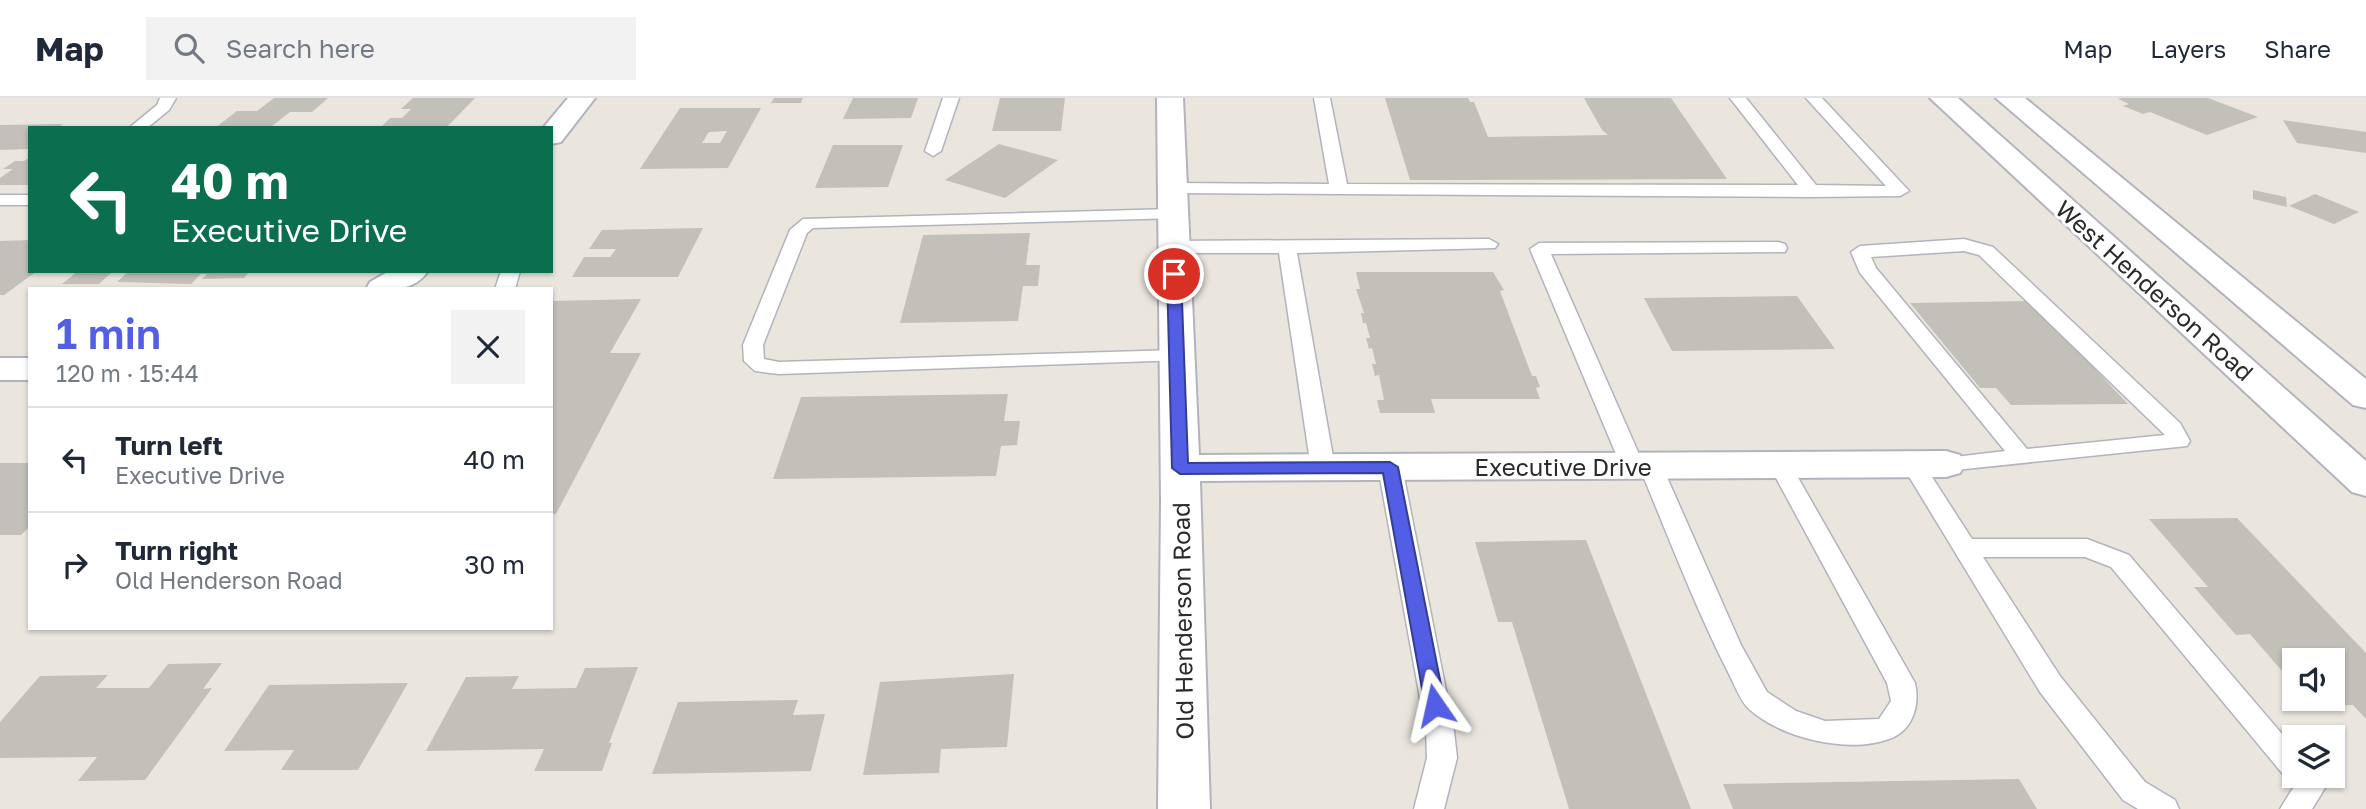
<!DOCTYPE html>
<meta charset="utf-8">
<style>
body{margin:0;font-family:"Golos Text",sans-serif;background:#f2f2f3;color:#1f2937;height:100vh;display:flex;flex-direction:column;font-size:26px;white-space:nowrap}
*{box-sizing:border-box;margin:0}
p{font-size:23px;color:#747a83}
.icon{flex:none;width:38px;height:38px;fill:none;stroke:currentColor;stroke-width:2;stroke-linecap:round;stroke-linejoin:round}
.map{position:relative;flex:1;overflow:hidden}
.panel{position:absolute;left:28px;top:189px;width:525px;height:343px;display:flex;flex-direction:column;background:#fff;border-radius:0px;box-shadow:0 2px 5px #0004}
.panel>*{flex:none}
.banner{position:absolute;left:28px;top:28px;width:525px;height:147px;border-radius:0px;box-shadow:0 2px 5px #0004;background:#0b6e4f;color:#fff;overflow:hidden}
.buttons{position:absolute;left:2282px;top:550px;display:grid;gap:14px}
.buttons a{display:grid;place-items:center;width:63px;height:63px;border-radius:0px;background:#fff;box-shadow:0 2px 5px #0004;font-size:35px}
.pin{position:absolute;display:grid;place-items:center;width:60px;height:60px;color:#fff;margin:-30px;border:4px solid #fff;border-radius:50%;box-shadow:0 2px 7px #0007}
.me{position:absolute;width:77px;margin:-38px;rotate:349deg;stroke-linejoin:round;filter:drop-shadow(0 0 5px #0008)}
.turn{display:flex;align-items:center;gap:24px;height:147px;padding:0 28px;font-size:32px}
.turn .icon{width:91px;height:91px;stroke-width:2.5}
.turn b{display:block;font-size:49px;line-height:60px}
.round{display:grid;place-items:center;flex:none;width:74px;height:74px;border-radius:0px;background:#f2f2f3}
.overview{display:flex;align-items:center;justify-content:space-between;height:119px;padding:0 28px}
h1{font-size:42px;font-weight:600;line-height:52px;color:#525ee3}
ul{padding:0;list-style:none}
li{display:flex;align-items:center;gap:21px;height:105px;padding:0 28px;border-top:2px solid #e0e1e3}
li div{flex:1}
li b{display:block;font-size:26px}
li em{font-style:normal}
header{display:flex;align-items:center;gap:42px;box-sizing:border-box;height:98px;padding:0 35px;background:#fff;border-bottom:2px solid #e0e1e3}
header strong{font-size:33px}
nav{display:flex;gap:38px;margin-inline-start:auto;font-size:24px}
.search{width:490px;height:63px;background:#f2f2f3;display:flex;align-items:center;gap:18px;box-sizing:border-box;padding:0 24px;border-radius:0px;color:#747a83;font-size:26px}
.map>svg:first-child{display:block}
.building{fill:#c3c0b9;fill-rule:evenodd}
.lines{fill:none;stroke-linecap:round;stroke-linejoin:round}
.service-casing{stroke:#b2b3bc;stroke-width:3}
.minor-casing{stroke:#b2b3bc;stroke-width:4}
.secondary-casing{stroke:#b2b3bc;stroke-width:4}
.service{fill:#fff;fill-rule:evenodd}
.minor{fill:#fff;fill-rule:evenodd}
.secondary{fill:#fff;fill-rule:evenodd}
.route{fill:#525ee3;stroke:#353d94;stroke-width:2}
.labels{text-anchor:middle;dominant-baseline:central;stroke-width:6;stroke-linejoin:round;paint-order:stroke}
.street-label{font-size:24px;fill:#2a2a2a;stroke:#fff}
</style>
<header>
<strong>Map</strong>
<div class="search"><svg class="icon" aria-label="search" viewBox="0 0 24 24"><circle cx="10" cy="10" r="6"/><path d="M15 15l6 6"/></svg>Search here</div>
<nav><a>Map</a><a>Layers</a><a>Share</a></nav>
</header>
<div class="map">
<svg width="2366" height="711" viewBox="0 0 2366 711">
<rect width="100%" height="100%" fill="#eae6de"/>
<g class="building">
<polygon points="274,0 328,0 312,14 290,14 271,29 215,30 237,13 257,13"/>
<polygon points="413,0 475,0 446,30 380,30 390,20 402,20 411,11 401,11"/>
<polygon points="774,0 803,0 801,5 771,5"/>
<polygon points="853,0 918,0 911,20 843,21"/>
<polygon points="1000,0 1065,0 1061,33 992,33"/>
<polygon points="1385,0 1468,0 1470,4 1474,4 1488,39 1608,37 1602,32 1584,0 1671,0 1727,81 1410,82"/>
<polygon points="2122,0 2208,0 2258,19 2207,37 2150,14 2143,16 2123,8 2129,6 2118,1"/>
<path d="M 680,10 L 761,10 L 728,70 L 640,71 ZM 727,33 L 720,45 L 702,45 L 709,34 Z"/>
<polygon points="2283,22 2366,34 2366,55 2297,45"/>
<polygon points="63,26 58,30 30,30 30,51 0,52 0,27"/>
<polygon points="999,46 1058,62 1005,100 945,82"/>
<polygon points="833,47 903,47 888,89 815,90"/>
<polygon points="30,59 30,87 0,87 0,80 13,71 3,71 15,63 24,63"/>
<polygon points="2253,92 2286,99 2287,109 2253,101"/>
<polygon points="2315,96 2359,114 2334,126 2289,108"/>
<polygon points="703,130 678,179 572,179 584,159 610,159 616,151 589,151 602,132"/>
<polygon points="1030,135 1026,167 1040,167 1038,188 1023,188 1018,223 900,225 923,137"/>
<polygon points="30,142 30,173 37,173 4,197 0,197 0,143"/>
<polygon points="78,173 113,173 99,186 62,186"/>
<polygon points="129,173 250,173 244,180 202,181 207,176 201,176 191,186 117,184"/>
<polygon points="1356,174 1493,174 1504,192 1500,193 1532,278 1536,278 1540,289 1536,290 1540,301 1431,301 1435,315 1380,315 1377,302 1384,302 1379,277 1375,278 1372,266 1376,266 1372,250 1369,251 1366,240 1370,240 1366,225 1363,225 1361,215 1364,215 1356,191 1360,191"/>
<polygon points="1797,198 1835,251 1672,253 1644,200"/>
<polygon points="641,201 610,255 641,255 556,416 551,416 551,203"/>
<polygon points="2030,203 2128,306 2011,307 1996,290 1980,290 1910,205"/>
<polygon points="1008,296 1004,323 1020,323 1017,347 1001,348 996,378 773,381 801,299"/>
<polygon points="0,365 30,365 30,428 21,437 0,437"/>
<polygon points="2237,420 2366,555 2366,621 2353,607 2313,608 2306,600 2333,600 2333,562 2294,562 2294,587 2250,536 2236,537 2194,489 2208,489 2149,421"/>
<polygon points="1586,442 1691,711 1569,711 1512,524 1498,524 1475,444"/>
<polygon points="222,565 203,591 212,590 145,682 78,683 97,659 0,660 0,624 40,578 108,577 96,590 149,590 168,566"/>
<polygon points="638,569 609,645 612,645 602,673 534,673 544,651 426,653 466,579 519,578 512,591 576,590 585,570"/>
<polygon points="1014,576 1007,649 941,651 939,675 863,677 880,584"/>
<polygon points="408,585 358,672 281,672 294,652 224,653 269,587"/>
<polygon points="798,602 793,617 825,616 811,673 652,676 678,604"/>
<polygon points="2019,681 2037,711 1733,711 1723,686"/>
</g>
<g class="lines">
<g class="service-casing">
<g id="service">
<polygon points="160,0 176,0 169,12 147,30 129,30 157,7"/>
<polygon points="943,0 959,0 941,53 933,58 925,53"/>
<polygon points="1314,0 1330,0 1347,86 1798,87 1730,0 1746,0 1816,87 1886,88 1806,0 1822,0 1909,93 1900,98 1812,99 1172,95 1163,90 1172,85 1329,86"/>
<rect x="0" y="97" width="30" height="10"/>
<polygon points="1173,111 1179,112 1182,116 1179,120 813,130 807,135 763,247 764,261 779,264 1177,252 1184,254 1187,258 1184,262 779,276 755,273 744,263 743,247 790,132 803,121"/>
<polygon points="1489,141 1498,146 1495,150 1297,155 1335,370 1331,375 1323,378 1315,375 1311,370 1279,155 1173,155 1164,149 1173,143"/>
<path d="M 1964,141 L 1993,149 L 2180,325 L 2190,343 L 2187,348 L 1946,373 L 1938,371 L 1935,366 L 1938,361 L 2005,353 L 1860,175 L 1851,154 L 1860,148 ZM 1964,153 L 1979,157 L 2165,337 L 2027,351 L 1876,170 L 1871,159 Z"/>
<path d="M 1778,144 L 1785,146 L 1787,150 L 1785,154 L 1551,156 L 1642,363 L 1650,361 L 1658,363 L 1662,368 L 1741,547 L 1767,594 L 1796,613 L 1825,623 L 1879,621 L 1891,603 L 1887,585 L 1769,367 L 1772,362 L 1780,360 L 1788,362 L 1915,585 C 1920,607 1913,633 1889,641 C 1848,656 1781,640 1749,611 C 1740,603 1734,585 1728,574 C 1695,509 1669,440 1641,373 L 1633,375 L 1625,373 L 1621,368 L 1530,151 L 1539,145 Z"/>
<polygon points="501,173 520,173 515,191 495,191"/>
<polygon points="1913,360 1921,362 1972,441 2087,441 2129,457 2294,650 2294,677 2318,677 2325,690 2312,711 2280,711 2293,690 2287,681 2111,469 2085,459 1983,459 2060,578 2145,684 2175,702 2179,711 2138,711 2123,702 2040,594 1902,367 1905,362"/>
<polygon points="1390,362 1398,364 1402,369 1454,633 1457,660 1444,711 1414,711 1427,660 1426,633 1378,369 1382,364"/>
</g>
</g>
<g class="minor-casing">
<g id="minor">
<polygon points="568,0 595,0 561,44 551,46 551,30 543,30"/>
<polygon points="1157,0 1183,0 1199,357 1946,353 1960,357 1965,366 1960,375 1946,379 1200,383 1210,711 1158,711 1161,403"/>
<path d="M 389,173 L 428,173 C 413,195 389,191 366,191 L 370,184 Z"/>
<rect x="0" y="260" width="30" height="22"/>
</g>
</g>
<g class="secondary-casing">
<g id="secondary">
<polygon points="1930,0 1958,0 2366,363 2366,398 2352,394"/>
<polygon points="1996,0 2025,0 2366,281 2366,310 2353,307"/>
</g>
</g>
<use href="#service" class="service"/>
<use href="#minor" class="minor"/>
<use href="#secondary" class="secondary"/>
</g>
<polygon class="route" points="1174,172 1181,176 1188,365 1390,364 1398,369 1445,607 1442,612 1435,615 1428,612 1425,607 1383,375 1180,376 1172,370 1167,176"/>
<g class="labels">
<g class="street-label">
<text transform="translate(2155 192) rotate(42)">West Henderson Road</text>
<text x="1563" y="368">Executive Drive</text>
<text transform="translate(1182 523) rotate(-91)">Old Henderson Road</text>
</g>
</g>
</svg>
<div class="buttons">
<a><svg class="icon" aria-label="sound" viewBox="0 0 24 24"><path d="M4 9h4l5-4v14l-5-4H4zM17 9q2 3 0 6"/></svg></a>
<a><svg class="icon" aria-label="layers" viewBox="0 0 24 24"><path d="M12 4l9 5-9 5-9-5zM3 14l9 5 9-5"/></svg></a>
</div>
<div class="pin" style="left:1174px;top:176px;background:#d93025"><svg class="icon" aria-label="arrive" viewBox="0 0 24 24"><path d="M6 21V4h12l-3 4 3 4H6"/></svg></div>
<svg class="me" style="left:1435px;top:607px" viewBox="-20 -20 40 40"><path d="M0-17L14 15 0 8-14 15z" fill="#525ee3" stroke="#fff" stroke-width="4"/></svg>
<div class="banner">
<div class="turn"><svg class="icon" aria-label="left" viewBox="0 0 24 24"><path d="M17 20v-9H6M10 6l-5 5 5 5"/></svg><div><b>40 m</b>Executive Drive</div></div>
</div>
<section class="panel">
<div class="overview"><div><h1>1 min</h1><p>120 m · 15:44</p></div><a class="round"><svg class="icon" aria-label="close" viewBox="0 0 24 24"><path d="M6 6l12 12M18 6L6 18"/></svg></a></div>
<ul>
<li><svg class="icon" aria-label="left" viewBox="0 0 24 24"><path d="M17 20v-9H6M10 6l-5 5 5 5"/></svg><div><b>Turn left</b><p>Executive Drive</p></div><em>40 m</em></li>
<li><svg class="icon" aria-label="right" viewBox="0 0 24 24"><path d="M7 20v-9h11M14 6l5 5-5 5"/></svg><div><b>Turn right</b><p>Old Henderson Road</p></div><em>30 m</em></li>
</ul>
</section>
</div>
